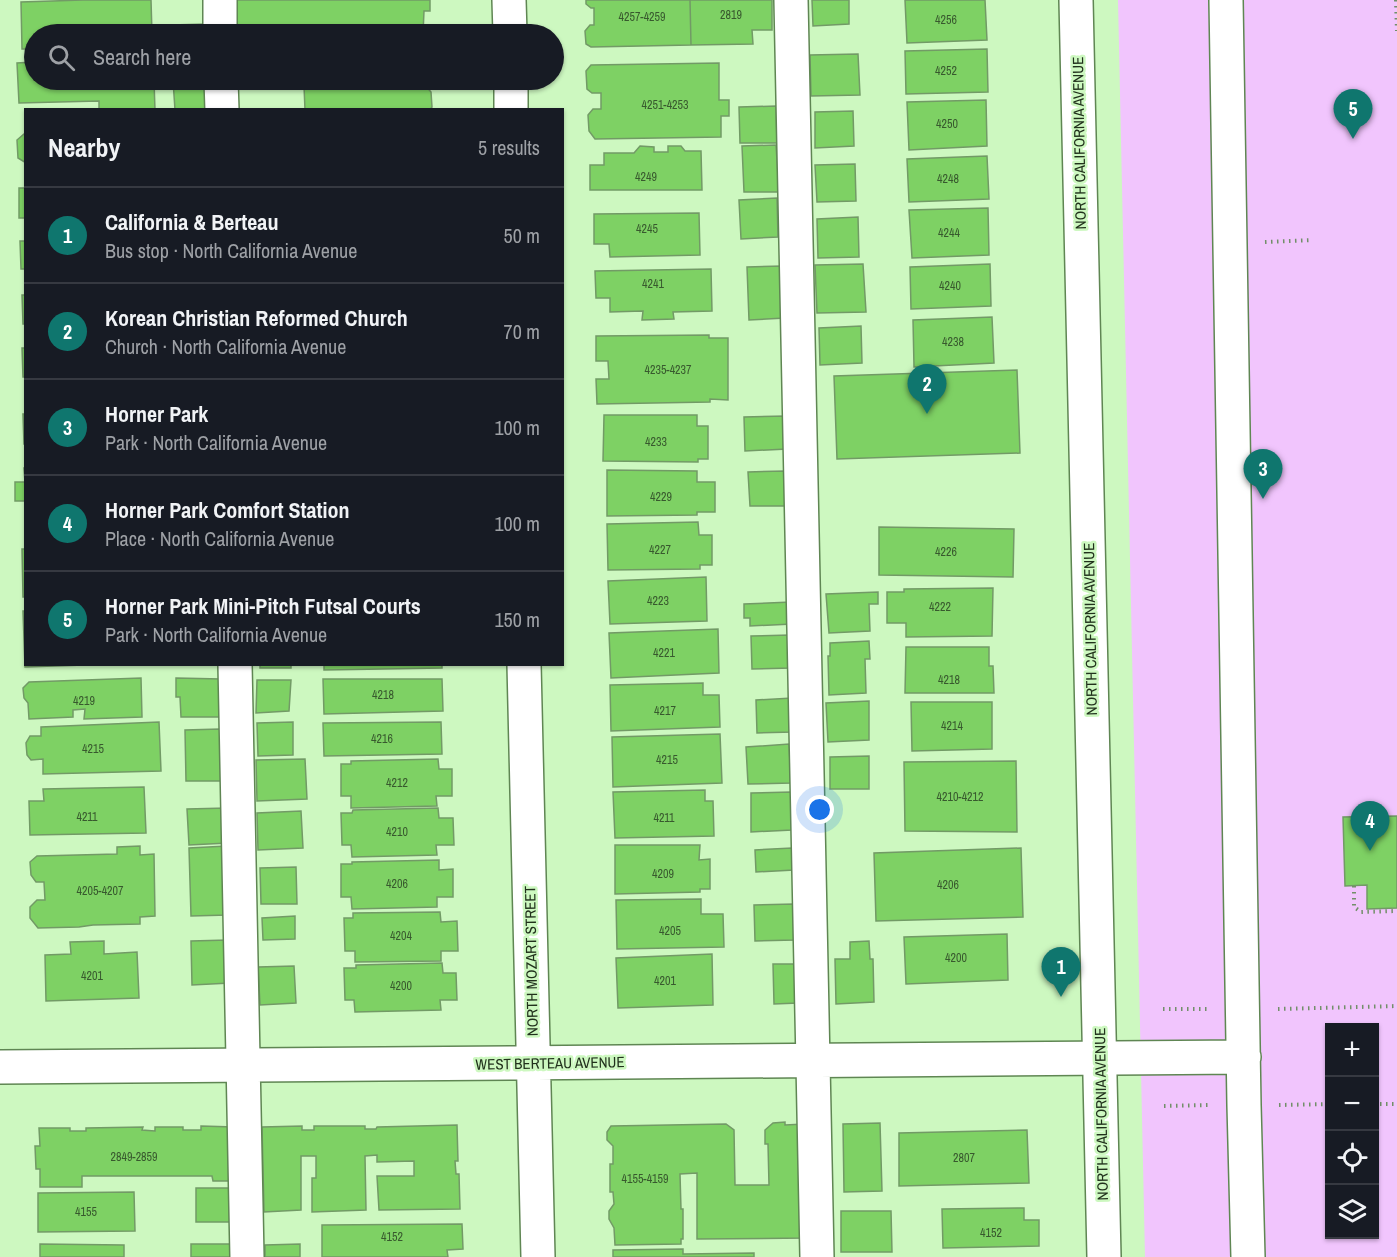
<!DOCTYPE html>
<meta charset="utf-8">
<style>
body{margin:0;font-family:"Archivo Narrow",sans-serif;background:#242831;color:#f1f3f6}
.controls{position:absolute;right:18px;bottom:18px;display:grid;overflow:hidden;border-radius:0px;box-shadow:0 2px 4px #0004}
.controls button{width:54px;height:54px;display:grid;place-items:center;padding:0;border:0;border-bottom:2px solid #363941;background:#171b24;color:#f1f3f6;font:30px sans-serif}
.you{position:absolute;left:820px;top:810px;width:21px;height:21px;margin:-15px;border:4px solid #fff;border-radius:50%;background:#1a73e8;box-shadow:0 0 0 9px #1a73e833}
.badge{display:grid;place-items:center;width:39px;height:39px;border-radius:50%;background:#0f766e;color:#fff;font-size:20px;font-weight:700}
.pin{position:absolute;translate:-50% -50px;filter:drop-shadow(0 2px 3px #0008)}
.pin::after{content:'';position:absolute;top:32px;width:21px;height:18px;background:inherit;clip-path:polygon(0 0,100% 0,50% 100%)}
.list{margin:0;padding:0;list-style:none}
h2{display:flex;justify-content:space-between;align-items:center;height:78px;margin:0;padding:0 24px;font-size:26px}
h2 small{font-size:20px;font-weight:400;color:#9ea1a6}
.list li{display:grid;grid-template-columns:39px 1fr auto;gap:18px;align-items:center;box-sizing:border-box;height:96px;padding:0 24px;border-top:2px solid #363941}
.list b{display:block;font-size:22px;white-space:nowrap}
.list p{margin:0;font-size:20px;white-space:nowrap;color:#9ea1a6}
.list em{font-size:20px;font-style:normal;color:#9ea1a6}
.icon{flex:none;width:33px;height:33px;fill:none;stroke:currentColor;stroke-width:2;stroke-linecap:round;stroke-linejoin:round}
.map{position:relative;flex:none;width:1397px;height:1257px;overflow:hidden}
.search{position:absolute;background:#171b24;box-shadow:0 2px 4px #0004;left:24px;top:24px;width:540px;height:66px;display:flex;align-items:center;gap:15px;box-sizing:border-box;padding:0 21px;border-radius:33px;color:#9ea1a6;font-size:22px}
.panel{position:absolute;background:#171b24;box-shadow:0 2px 4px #0004;left:24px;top:108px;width:540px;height:558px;border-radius:0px}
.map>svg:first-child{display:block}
</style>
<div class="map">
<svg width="1397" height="1257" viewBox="0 0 1397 1257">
<rect width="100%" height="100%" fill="#cdf8c0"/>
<!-- green -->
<path fill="#f1c5fd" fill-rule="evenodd" d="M1118 0H1397V1257H1145ZM1330 1028H1374V1234H1330Z"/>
<!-- building -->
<path fill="#7ed164" stroke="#729a66" stroke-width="1.5" d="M83 0H151L152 34H34V49H22L21 2Z
M236 0H430V11H424L423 34H236Z
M586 0H690L691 45 591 47 586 44 585 31 590 25H594V8H591L586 4Z
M690 0H772V30H752L753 44 691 45Z
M812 0H849V24L813 26Z
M905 0H985L987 40 907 43Z
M209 24 210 34H172L171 25Z
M987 49 988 92 906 94 905 51Z
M858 54 860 95 811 96 810 55Z
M34 62V80H126V82L154 81 155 110H99V101L19 103 17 63Z
M719 63V100H729V116H721V137L595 139 589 131 588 115 593 109H601V93H592L587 89 586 71 591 65Z
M173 80H211L212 110H175Z
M424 84 431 92 432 107 430 110H305L304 86Z
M986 100 987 146 909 150 907 102Z
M776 106 777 143H740L739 107Z
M853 111 854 146 815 148V112Z
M24 134H26V163L18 158 17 140Z
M776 145 779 192H744L742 146Z
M640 146 654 147V152H668V146H681L685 151H701L702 190H590V165H604V153H634Z
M987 156 989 199 909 202 907 159Z
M855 164 856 201 817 202 815 165Z
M19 188H26V218H19Z
M777 198 778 237 741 239 739 200Z
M988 208 989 255 912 258 909 210Z
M699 213 700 255 610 257 609 244H594V214Z
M858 217 859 257 818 258 817 219Z
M20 241H26V269H21Z
M863 264 866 312 817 313 815 265Z
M990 264 991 306 911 309 910 267Z
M782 266 785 318 749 320 747 267Z
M711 269 712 311 673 312 674 319 642 320 643 311 610 312V298H596L595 271Z
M22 295H26V324H23Z
M992 317 994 363 914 367 913 320Z
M861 326 862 363 820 365 819 328Z
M709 335V338H728V400L710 399V402L597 404 596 379H609L608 361H596V336Z
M22 348H26V377H23Z
M1017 370 1020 453 837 459 834 376Z
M23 414H26V444H24Z
M604 415H697V426H708V459H698V462L603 461Z
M786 416 787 449 745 451 744 417Z
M24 468H26V501H15V482H25Z
M607 470 697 471V482H715V512H697V515L607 516Z
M785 471 786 506H750L748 472Z
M698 522 699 535H712V565H700V569L608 570 607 524Z
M879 527 1014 529 1013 577 879 575Z
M22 549H26V597H23Z
M706 577 707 621 610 624 608 581Z
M993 588 992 636 906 637V623H887V592H904V589Z
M878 592V604H869L870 631 829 633 826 594Z
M791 602 792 624 750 626V618H744V604Z
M23 611H26V664H115L25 667Z
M718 629 719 673 611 678 609 633Z
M790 635 791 668 752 669 751 636Z
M869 641 870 659H865L866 693 829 695 828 656H830V643Z
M906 647H989V666H993L994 693H905Z
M260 664H291V668H260Z
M324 664H442V668L324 670Z
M141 678 142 717 84 719 85 709 73 710V717L29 719 28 703 24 698 23 688 29 682Z
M176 678 221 679V717H181L180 697H176Z
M323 679H442L443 711 324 714Z
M257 680H291L289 711 256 713Z
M703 683V695H719L720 727 611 731 610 685Z
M792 698 793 732 757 733 756 700Z
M869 701V740L828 742 826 703Z
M911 702H992V749L912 751Z
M159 722 161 771 43 774V759L31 760 27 755 26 743 30 736H41V727Z
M293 722V755L258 756 257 723Z
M441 722 442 754 324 756 323 723Z
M220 729 222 781H186L185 730Z
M720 734 722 783 613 787 612 737Z
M789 744 791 783 748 784 746 747Z
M869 756V789H830V757Z
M305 759 307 799 257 801 256 760Z
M438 759 439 769H452V796H436L437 806 351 808V796H341V764H351V761Z
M1016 761 1017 832 905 831 904 762Z
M144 787 146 833 30 835 29 801H44L43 789Z
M705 790V801H713L714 836 615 838 613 792Z
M791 792 792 830 751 832V793Z
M227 808 228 843 189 845 187 809Z
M438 808 439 818H453L454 845H436L437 855 352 857 351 845H342L341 813H352L353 810Z
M301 811 303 848 258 850 257 813Z
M1397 816V908L1367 909V885L1345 886 1343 817Z
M615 845H700L699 860 710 859V889H700V892L615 894Z
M140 846V855L154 854 155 916 140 917V924L93 925 79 927 38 928 30 918V907L37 900H45L44 882H36L31 875 30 862 37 856 117 854V847Z
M227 846 228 915 191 916 189 848Z
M792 848 794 870 756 872 755 850Z
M1021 848 1023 917 876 921 874 853Z
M439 860V870L453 869V897H437V907L352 909 351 897H341V864H352V862Z
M296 867 297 904H261L260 868Z
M701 899V914H723L724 947 617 949 616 900Z
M794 904 795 940 755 941 754 905Z
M440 912 441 922 457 921 458 951H441V961L355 962V951H345L344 918H353V913Z
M295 916V939L263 940 262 918Z
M1007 934 1008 980 906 984 904 937Z
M228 940 230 983 192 985 191 941Z
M104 941V954L137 952 139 998 46 1001 45 955 71 954 70 942Z
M869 941 870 959H873L874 1002 836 1004 835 959H850V942Z
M712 954 713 1005 618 1008 616 958Z
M442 963 443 973H456L457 1000H440L441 1010 355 1012 354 1000H345L344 968H356V965Z
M773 964H796L798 1003 774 1004Z
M294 966 296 1003 260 1005 258 967Z
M785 1122V1125L804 1124 806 1238 697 1239V1173L680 1174 681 1209H683V1239H681V1244L615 1245 614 1228 609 1219V1211L614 1204 613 1192H610V1164H613V1146L607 1140V1132L611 1126 726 1124 734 1130 735 1185H769L768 1144H765V1130L773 1123Z
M880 1123 882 1191 844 1192 843 1124Z
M457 1125 458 1161H455L456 1174H459L460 1209 379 1210 377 1176H414V1161L377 1162V1155L365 1156 366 1210 312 1212V1178H316V1156H301V1210L264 1212 262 1127 302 1126V1130H314V1126H365V1129H376L377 1127Z
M201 1126 234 1127V1181H213L212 1176H82V1187H40V1169H36L35 1146H40L39 1128H70V1131H86V1128L143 1127 142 1130 155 1131V1127H183V1130H201Z
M1027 1130 1029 1183 899 1186V1133Z
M196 1188H232V1222H196Z
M134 1192 135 1231 38 1232V1193Z
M1024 1208V1220H1039V1246L943 1248 942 1209Z
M841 1211H891L892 1252H841Z
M462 1224 463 1249 447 1250 448 1257H322V1225Z
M40 1244 124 1245V1257H40Z
M191 1244H231V1257H191Z
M300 1244V1257H265V1245Z
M683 1249V1254L754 1253V1257H613V1250Z"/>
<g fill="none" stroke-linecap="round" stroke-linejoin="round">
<!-- minor casing -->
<g stroke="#5f8653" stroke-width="36">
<path id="minor" d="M220 0V34
M509 0 510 34
M791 0 817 1257
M1076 0 1104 1257
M1226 0 1244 1105 1248 1257
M221 80 222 110
M511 80V110
M235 664 247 1257
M524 664 538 1257
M0 1067 1244 1057"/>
</g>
<!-- path -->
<path stroke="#728f69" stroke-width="4" stroke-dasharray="1.5 4.5" stroke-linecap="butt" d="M1396 0 1397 31
M1265 242 1312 240
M1354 886V907L1361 912 1397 911
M1163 1009H1207
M1278 1009 1397 1006
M1374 1104H1397
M1279 1105 1330 1104
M1164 1106 1209 1105"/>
<!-- minor -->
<use href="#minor" stroke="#fff" stroke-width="33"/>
</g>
<g text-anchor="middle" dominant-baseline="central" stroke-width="5" stroke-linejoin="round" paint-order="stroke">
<!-- number labels -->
<g font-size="12" fill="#38592e">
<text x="731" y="15">2819</text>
<text x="642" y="17">4257-4259</text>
<text x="946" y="20">4256</text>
<text x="946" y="71">4252</text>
<text x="665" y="105">4251-4253</text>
<text x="947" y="124">4250</text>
<text x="646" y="177">4249</text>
<text x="948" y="179">4248</text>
<text x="647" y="229">4245</text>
<text x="949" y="233">4244</text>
<text x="653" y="284">4241</text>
<text x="950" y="286">4240</text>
<text x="953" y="342">4238</text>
<text x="668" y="370">4235-4237</text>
<text x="656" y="442">4233</text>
<text x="661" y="497">4229</text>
<text x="660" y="550">4227</text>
<text x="946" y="552">4226</text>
<text x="658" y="601">4223</text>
<text x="940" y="607">4222</text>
<text x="664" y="653">4221</text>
<text x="949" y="680">4218</text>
<text x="383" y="695">4218</text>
<text x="84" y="701">4219</text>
<text x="665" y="711">4217</text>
<text x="952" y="726">4214</text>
<text x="382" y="739">4216</text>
<text x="93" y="749">4215</text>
<text x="667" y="760">4215</text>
<text x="397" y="783">4212</text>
<text x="960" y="797">4210-4212</text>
<text x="87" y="817">4211</text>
<text x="664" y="818">4211</text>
<text x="397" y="832">4210</text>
<text x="663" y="874">4209</text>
<text x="397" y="884">4206</text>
<text x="948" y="885">4206</text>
<text x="100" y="891">4205-4207</text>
<text x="670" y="931">4205</text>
<text x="401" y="936">4204</text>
<text x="956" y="958">4200</text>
<text x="92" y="976">4201</text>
<text x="665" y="981">4201</text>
<text x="401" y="986">4200</text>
<text x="134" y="1157">2849-2859</text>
<text x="964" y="1158">2807</text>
<text x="645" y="1179">4155-4159</text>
<text x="86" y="1212">4155</text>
<text x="991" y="1233">4152</text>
<text x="392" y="1237">4152</text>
</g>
<!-- street labels -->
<g font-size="15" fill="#21311c" stroke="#cdf8c0">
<text transform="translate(1079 143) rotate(-91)">NORTH CALIFORNIA AVENUE</text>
<text transform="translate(1090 629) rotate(-91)">NORTH CALIFORNIA AVENUE</text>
<text transform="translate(531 961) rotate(-91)">NORTH MOZART STREET</text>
<text transform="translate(550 1063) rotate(-1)">WEST BERTEAU AVENUE</text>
<text transform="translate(1101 1114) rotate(-91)">NORTH CALIFORNIA AVENUE</text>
</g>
</g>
</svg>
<div class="controls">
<button>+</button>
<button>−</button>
<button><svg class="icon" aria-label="locate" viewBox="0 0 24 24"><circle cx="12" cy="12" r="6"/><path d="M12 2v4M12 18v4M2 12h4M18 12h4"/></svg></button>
<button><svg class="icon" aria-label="layers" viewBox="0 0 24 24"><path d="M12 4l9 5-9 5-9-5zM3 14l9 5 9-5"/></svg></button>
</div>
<div class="you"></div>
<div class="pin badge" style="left:1061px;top:997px">1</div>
<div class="pin badge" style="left:927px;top:414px">2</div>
<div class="pin badge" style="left:1263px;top:499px">3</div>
<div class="pin badge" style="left:1370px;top:851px">4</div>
<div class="pin badge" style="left:1353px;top:139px">5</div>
<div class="search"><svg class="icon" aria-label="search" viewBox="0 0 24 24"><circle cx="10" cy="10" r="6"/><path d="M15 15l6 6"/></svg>Search here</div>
<section class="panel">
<h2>Nearby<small>5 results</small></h2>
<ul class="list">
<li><span class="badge">1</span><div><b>California &amp; Berteau</b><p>Bus stop · North California Avenue</p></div><em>50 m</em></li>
<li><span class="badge">2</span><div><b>Korean Christian Reformed Church</b><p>Church · North California Avenue</p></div><em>70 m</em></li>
<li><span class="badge">3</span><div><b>Horner Park</b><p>Park · North California Avenue</p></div><em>100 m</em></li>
<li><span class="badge">4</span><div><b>Horner Park Comfort Station</b><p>Place · North California Avenue</p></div><em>100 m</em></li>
<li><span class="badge">5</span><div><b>Horner Park Mini-Pitch Futsal Courts</b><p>Park · North California Avenue</p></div><em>150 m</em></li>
</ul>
</section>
</div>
